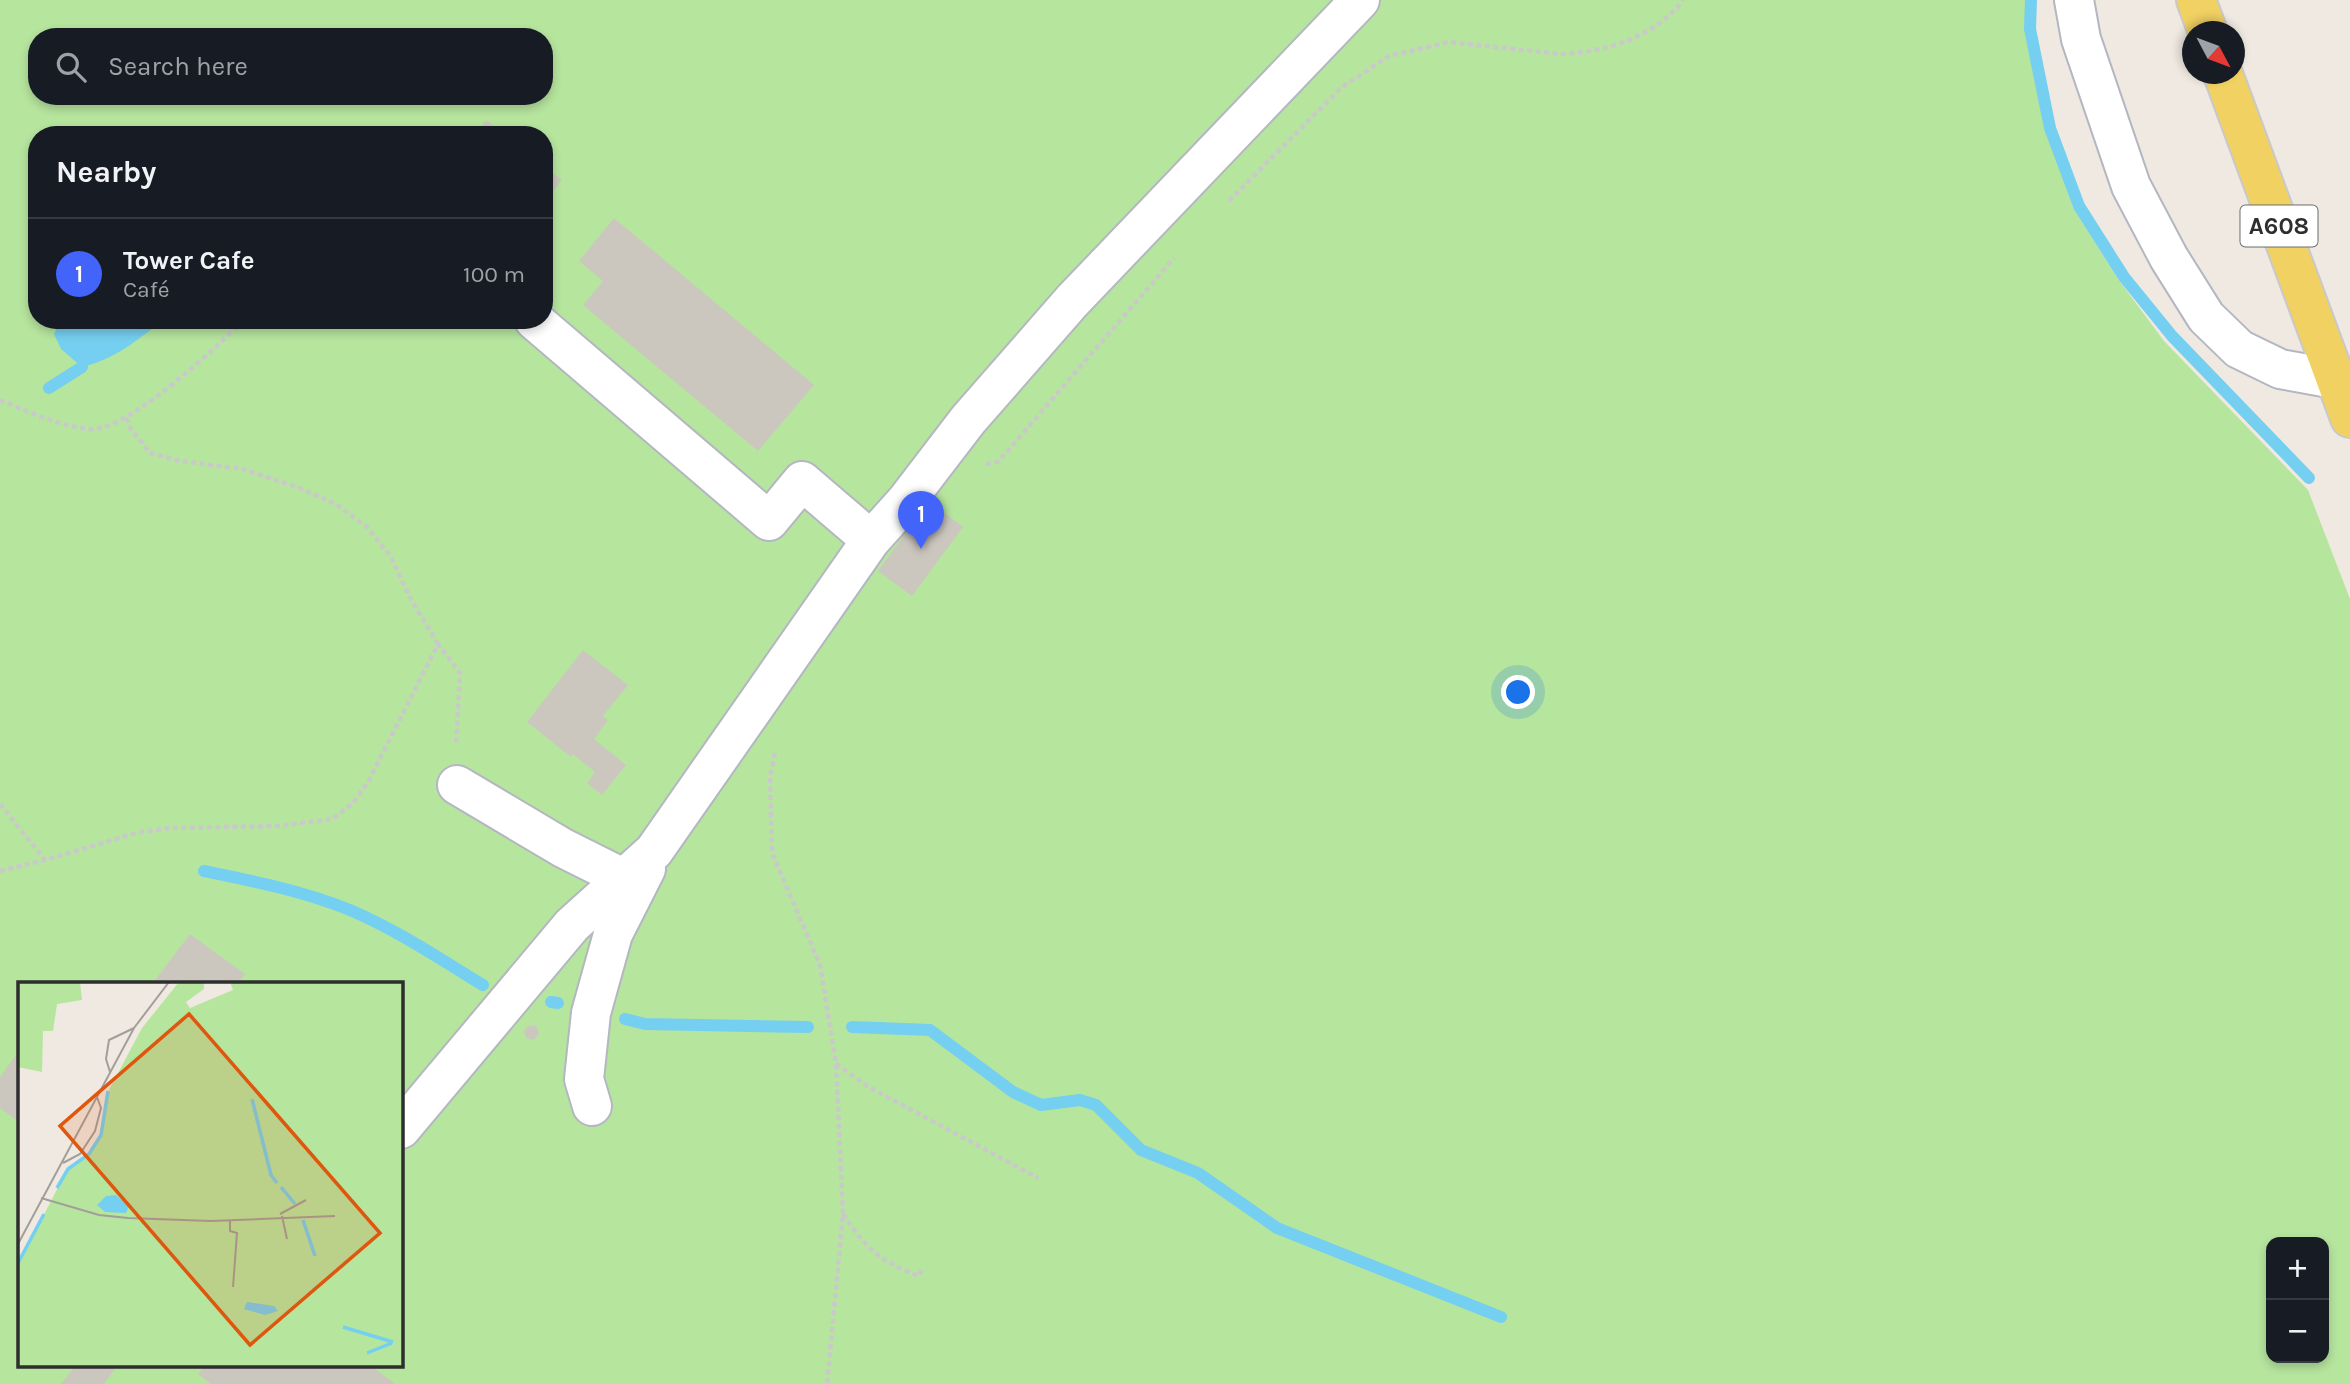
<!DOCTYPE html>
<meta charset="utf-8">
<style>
body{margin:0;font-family:Karla,sans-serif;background:#20242c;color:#f1f3f6}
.controls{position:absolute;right:21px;bottom:21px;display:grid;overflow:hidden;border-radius:14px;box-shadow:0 4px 10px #0003}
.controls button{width:63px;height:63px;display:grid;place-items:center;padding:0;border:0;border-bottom:2px solid #363941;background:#171b24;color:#f1f3f6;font:35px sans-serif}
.compass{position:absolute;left:2182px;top:21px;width:63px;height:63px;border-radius:50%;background:#171b24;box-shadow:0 4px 10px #0003;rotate:131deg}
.you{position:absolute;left:1519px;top:693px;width:24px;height:24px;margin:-18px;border:5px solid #fff;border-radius:50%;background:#1a73e8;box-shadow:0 0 0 10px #1a73e833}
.badge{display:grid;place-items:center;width:46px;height:46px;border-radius:50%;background:#4264fb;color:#fff;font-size:23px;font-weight:700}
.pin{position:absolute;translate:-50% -58px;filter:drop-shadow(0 2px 4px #0008)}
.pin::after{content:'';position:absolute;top:37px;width:24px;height:21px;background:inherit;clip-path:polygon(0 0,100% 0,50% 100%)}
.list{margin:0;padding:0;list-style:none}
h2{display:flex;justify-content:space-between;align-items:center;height:91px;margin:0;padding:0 28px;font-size:30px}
h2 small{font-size:23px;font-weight:400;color:#9ea1a6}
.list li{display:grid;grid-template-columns:46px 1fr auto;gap:21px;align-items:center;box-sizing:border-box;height:112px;padding:0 28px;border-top:2px solid #363941}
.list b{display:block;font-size:26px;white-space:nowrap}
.list p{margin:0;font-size:23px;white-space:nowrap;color:#9ea1a6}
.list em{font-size:23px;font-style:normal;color:#9ea1a6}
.icon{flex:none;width:38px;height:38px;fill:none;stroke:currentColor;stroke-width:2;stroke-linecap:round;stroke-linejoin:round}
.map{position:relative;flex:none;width:2350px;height:1384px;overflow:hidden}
.search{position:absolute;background:#171b24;box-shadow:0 4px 10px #0003;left:28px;top:28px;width:525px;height:77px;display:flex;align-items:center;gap:18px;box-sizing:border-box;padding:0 24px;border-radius:28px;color:#9ea1a6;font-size:26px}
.panel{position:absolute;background:#171b24;box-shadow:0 4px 10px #0003;left:28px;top:126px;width:525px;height:203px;border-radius:28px}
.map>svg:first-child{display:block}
</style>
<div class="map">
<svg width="2350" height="1384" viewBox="0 0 2350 1384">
<rect width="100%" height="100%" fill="#efe9e1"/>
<!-- green -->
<path fill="#b6e59e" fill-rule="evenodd" d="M0 0H2028L2027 29 2046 130 2073 207 2118 279 2164 341 2308 490 2350 599V1384H0ZM37 37H544V96H37ZM37 135H544V320H37ZM19 983H401V1365H19ZM2271 1242H2324V1358H2271Z"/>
<!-- water -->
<path fill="#75cff0" d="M61 320H163C138 340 113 360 82 367L61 349 54 334Z"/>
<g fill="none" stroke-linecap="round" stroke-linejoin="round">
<!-- stream -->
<path stroke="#75cff0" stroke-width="12" d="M2031 0 2030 29 2050 128 2079 206 2124 277 2172 336 2309 478
M49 388 82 367
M204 871C253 881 303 891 350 910 397 930 440 959 483 985
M551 1002 558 1003
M625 1019 645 1024 808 1027
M852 1027 930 1030 1013 1092 1041 1105 1080 1100 1096 1105 1141 1150 1198 1173 1277 1228 1501 1317"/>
</g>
<!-- building -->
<path fill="#cbc7bf" d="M486 120 505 135H475Z
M544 166 562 180 544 202Z
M614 218 814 385 758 451 583 305 603 281 579 261Z
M929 501 963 527 912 596 878 571Z
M583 650 628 685 603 716 608 720 594 739 626 765 602 795 587 783 595 772 573 754 571 757 527 722Z
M190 934 245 974 240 981 243 983H153Z
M528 1026H537L539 1034 534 1040 526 1038 524 1031Z
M19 1051V1122L0 1108V1077Z
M76 1365H118L104 1384H61Z
M205 1365H370L395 1384H211L198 1374Z"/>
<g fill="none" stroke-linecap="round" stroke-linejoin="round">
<!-- minor casing -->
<g stroke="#b4b7c1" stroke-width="42">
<path id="minor" d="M2074 0 2081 39 2131 186 2169 258 2206 317 2239 349 2280 369 2335 379
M534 320 769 521 802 481 871 540
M457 785 563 848 623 878
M592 1106 584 1079 591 1013 613 934 646 869
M401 1129 572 925 654 851 871 540 906 501 968 420 1072 301 1360 0"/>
</g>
<!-- major casing -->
<g stroke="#c9c9c9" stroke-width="42">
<path id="major" d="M2196 0 2208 32
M2223 74 2350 418"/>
</g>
<!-- path -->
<path stroke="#c9c9c9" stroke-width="4.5" stroke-dasharray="5 3.5" stroke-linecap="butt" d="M1229 201 1342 87 1389 56 1449 42 1561 54C1606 52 1655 37 1683 0
M0 400C30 412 60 427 92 429 127 431 218 346 244 320
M126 418 131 429 150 453 180 461 242 469 297 487 336 504 367 527 391 557 410 598 438 644
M986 464 998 462 1174 258
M775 753 770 777 772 853 820 965 836 1063 843 1214 827 1384
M0 804 45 860
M0 871 45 860 136 833 169 828 279 826 332 819 352 804 368 782 438 644 460 673 456 746
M836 1064 867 1086 1038 1178
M843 1214C866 1249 880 1261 919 1276L922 1269"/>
<!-- minor -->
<use href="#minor" stroke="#fff" stroke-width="38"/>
<!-- major -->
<use href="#major" stroke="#f2d163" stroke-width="38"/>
</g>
<g text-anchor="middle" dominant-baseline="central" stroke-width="7" stroke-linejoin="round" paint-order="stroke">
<!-- shield labels -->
<rect fill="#fff" stroke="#6d6d6d" stroke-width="2" x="2240.5" y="205.5" width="77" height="41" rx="5"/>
<g font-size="24" font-weight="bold" fill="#2e2e2e">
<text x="2279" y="226">A608</text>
</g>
</g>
<!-- overview -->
<g transform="translate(18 982)">
<rect width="385" height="385" fill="#efe9e1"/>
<path d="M0 0H62L64 18 39 22 35 49H25L24 90 0 85ZM161 0H186V7L168 20 172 26 215 8 212 0H385V385H0V283L49 188 71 172 84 153 91 108 124 46Z" fill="#b6e59e"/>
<path d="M98 213 111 224 108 231 87 230 79 223 88 214ZM229 320 256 324 260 329 247 333 226 327Z" fill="#75cff0"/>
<path fill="none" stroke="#75cff0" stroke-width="3.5" d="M234 117 253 193 259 201M263 205 277 222M39 206 50 187 71 172 83 153 90 109M285 238 297 274M0 281 26 232M325 345 375 360M349 371 374 361"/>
<path fill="none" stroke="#a29e99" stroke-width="2" d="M92 90 88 77 91 58 116 46M45 181 62 172 77 149 83 126 79 115M23 216 81 233 110 236 193 239 317 234M262 232 288 218M264 234 269 257M212 238V249L219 251 215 305M0 262 116 46 151 0"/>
<path fill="#df570e" fill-opacity="0.15" stroke="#df570e" stroke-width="3.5" d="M171 32 362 251 232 363 42 144Z"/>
<rect width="385" height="385" fill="none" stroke="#2e2e2e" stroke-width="3.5"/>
</g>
</svg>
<div class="controls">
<button>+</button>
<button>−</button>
</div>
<svg class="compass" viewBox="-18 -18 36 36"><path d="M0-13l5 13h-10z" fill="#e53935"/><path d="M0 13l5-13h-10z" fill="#9ea1a6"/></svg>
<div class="you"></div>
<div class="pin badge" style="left:921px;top:549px">1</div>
<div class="search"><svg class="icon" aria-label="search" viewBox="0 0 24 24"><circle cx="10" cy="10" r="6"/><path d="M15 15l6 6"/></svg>Search here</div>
<section class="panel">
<h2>Nearby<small></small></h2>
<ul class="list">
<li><span class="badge">1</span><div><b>Tower Cafe</b><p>Café</p></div><em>100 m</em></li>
</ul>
</section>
</div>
